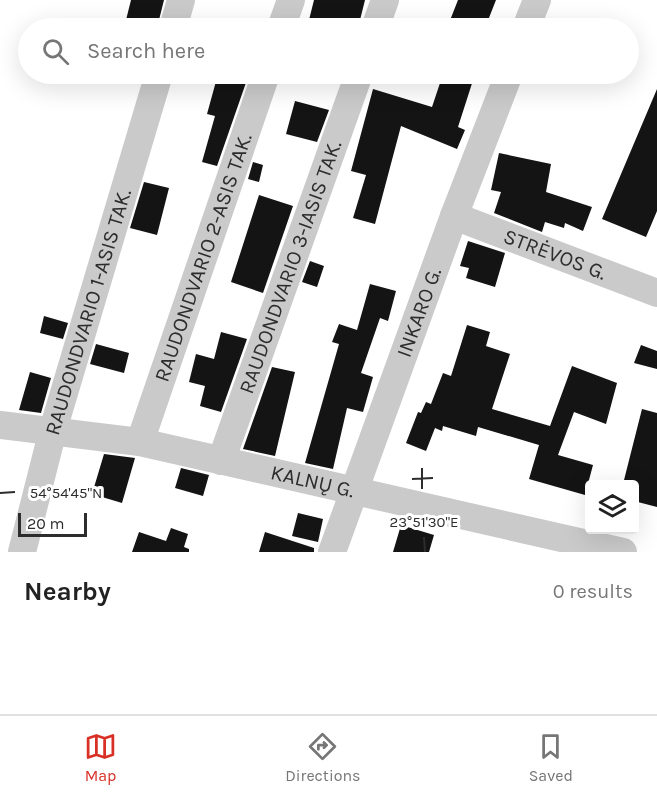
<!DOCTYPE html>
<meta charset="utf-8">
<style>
body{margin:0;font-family:Karla,sans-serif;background:#f2f2f2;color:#222}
.controls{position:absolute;right:18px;bottom:18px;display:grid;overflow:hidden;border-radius:6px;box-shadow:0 6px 24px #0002}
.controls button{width:54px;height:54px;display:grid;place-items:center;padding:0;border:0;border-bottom:2px solid #e0e0e0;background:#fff;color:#222;font:30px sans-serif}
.scale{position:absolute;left:18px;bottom:15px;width:69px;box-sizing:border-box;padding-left:6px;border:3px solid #2d2d2d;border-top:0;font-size:16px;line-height:21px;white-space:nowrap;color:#2d2d2d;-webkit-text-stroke:4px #fff;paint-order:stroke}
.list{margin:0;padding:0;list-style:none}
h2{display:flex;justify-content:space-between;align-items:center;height:78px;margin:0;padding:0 24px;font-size:26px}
h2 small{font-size:20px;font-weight:400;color:#767676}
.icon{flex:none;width:33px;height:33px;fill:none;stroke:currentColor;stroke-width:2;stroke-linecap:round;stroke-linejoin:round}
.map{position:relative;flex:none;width:657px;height:552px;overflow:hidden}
.search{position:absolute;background:#fff;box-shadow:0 6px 24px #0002;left:18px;right:18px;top:18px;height:66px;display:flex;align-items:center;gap:15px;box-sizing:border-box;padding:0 21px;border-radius:33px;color:#767676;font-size:22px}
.sheet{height:162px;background:#fff}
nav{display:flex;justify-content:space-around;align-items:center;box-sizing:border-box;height:84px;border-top:2px solid #e0e0e0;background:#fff;font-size:16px;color:#767676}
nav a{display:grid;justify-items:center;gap:3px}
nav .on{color:#d93025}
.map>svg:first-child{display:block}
</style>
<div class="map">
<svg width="657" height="552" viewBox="0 0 657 552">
<rect width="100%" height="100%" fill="#fff"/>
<!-- building -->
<path fill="#141414" d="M131 0H164L157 28H124Z
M314 0H365L359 24H355L354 28H307Z
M458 0H496L485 28H447Z
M218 74H249L217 166 202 162 215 116 207 114Z
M443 74H475L458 127 465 130 457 149 401 126 375 224 353 218 366 175 351 171 373 89 432 107Z
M657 89V211L646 237 602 219Z
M295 101 329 110 317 142 286 134Z
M499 153 551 164 546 192 592 207 583 231 565 223 564 228 545 222 542 232 494 213 501 192 491 190Z
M253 162 263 165 259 182 248 179Z
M144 182 169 188 157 235 130 228Z
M259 195 293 206 263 293 231 282Z
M468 241 505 253 495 287 466 278 469 268 460 266Z
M310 261 324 266 317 287 302 282Z
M370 284 396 291 388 321 380 318 361 373 373 377 363 412 347 408 333 469 305 463 339 344 332 342 339 324 357 330Z
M44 316 68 323 63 339 40 333Z
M467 325 490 332 486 346 510 354 492 409 550 426 572 366 617 383 606 424 574 412 558 455 593 465 585 495 529 479 539 445 478 427 476 436 443 426 442 431 435 428 426 451 406 443 418 412 421 413 426 402 431 404 443 373 451 376Z
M221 332 247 339 221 412 200 406 205 386 189 382 196 354 214 359Z
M96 344 129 353 124 373 90 364Z
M641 345 657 351V369L634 363Z
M272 367 295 372 275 456 243 449Z
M30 372 51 378 41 413 19 410Z
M642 409 657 413V507L634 501V484H623Z
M104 454 135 458 122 503 92 494Z
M181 468 209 475 203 496 175 488Z
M298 513 323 519 318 542 292 536Z
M401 525 434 535 429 552H393Z
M171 528 188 534 184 547 189 549V552H132L139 532 166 541Z
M265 532 314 548V552H259Z"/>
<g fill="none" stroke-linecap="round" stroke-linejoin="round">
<!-- minor -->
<g stroke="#cacaca" stroke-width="28">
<path d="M173 28 181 0"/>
<path d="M281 28 291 0"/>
<path d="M375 28 385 0"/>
<path d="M526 28 537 0"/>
<path id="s1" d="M454 216 657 293"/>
<path id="s2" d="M0 425 140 442 623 552"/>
<path id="s3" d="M140 442 266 74"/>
<path id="s4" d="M221 461 359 74"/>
<path id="s5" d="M22 552 53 430 159 74"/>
<path id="s6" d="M332 552 454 216 509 74"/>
</g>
</g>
<!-- ticks -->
<path fill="none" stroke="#2d2d2d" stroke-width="2" d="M422 468V489M412 479 433 478M0 493 15 492M424 537 425 552"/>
<g text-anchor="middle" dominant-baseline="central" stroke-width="6" stroke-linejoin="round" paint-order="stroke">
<!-- street labels -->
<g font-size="21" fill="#2d2d2d" stroke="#fff">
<text stroke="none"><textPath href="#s1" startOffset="108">STRĖVOS G.</textPath></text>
<text stroke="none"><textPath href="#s3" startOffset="195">RAUDONDVARIO 2-ASIS TAK.</textPath></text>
<text stroke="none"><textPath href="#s4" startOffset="206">RAUDONDVARIO 3-IASIS TAK.</textPath></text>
<text stroke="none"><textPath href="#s5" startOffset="249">RAUDONDVARIO 1-ASIS TAK.</textPath></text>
<text stroke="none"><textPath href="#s6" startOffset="255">INKARO G.</textPath></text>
<text stroke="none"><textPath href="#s2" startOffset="318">KALNŲ G.</textPath></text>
</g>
</g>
<g font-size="15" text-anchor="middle" fill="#2d2d2d" stroke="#fff" stroke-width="6" stroke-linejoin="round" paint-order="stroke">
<text x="66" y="498">54°54'45"N</text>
<text x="424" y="527">23°51'30"E</text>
</g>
</svg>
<div class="controls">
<button><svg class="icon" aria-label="layers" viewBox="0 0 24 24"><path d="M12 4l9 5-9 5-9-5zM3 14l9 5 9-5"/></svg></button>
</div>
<div class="scale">20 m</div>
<div class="search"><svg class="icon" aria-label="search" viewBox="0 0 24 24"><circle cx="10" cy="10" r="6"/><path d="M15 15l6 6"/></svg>Search here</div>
</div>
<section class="sheet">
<h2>Nearby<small>0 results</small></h2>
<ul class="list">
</ul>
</section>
<nav>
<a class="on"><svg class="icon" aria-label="map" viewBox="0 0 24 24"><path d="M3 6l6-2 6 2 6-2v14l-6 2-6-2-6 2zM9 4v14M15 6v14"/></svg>Map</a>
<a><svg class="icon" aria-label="directions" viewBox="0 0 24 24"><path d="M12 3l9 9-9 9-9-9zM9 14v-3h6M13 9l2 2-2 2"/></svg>Directions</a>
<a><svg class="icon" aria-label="saved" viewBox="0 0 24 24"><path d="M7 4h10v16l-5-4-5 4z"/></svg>Saved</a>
</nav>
